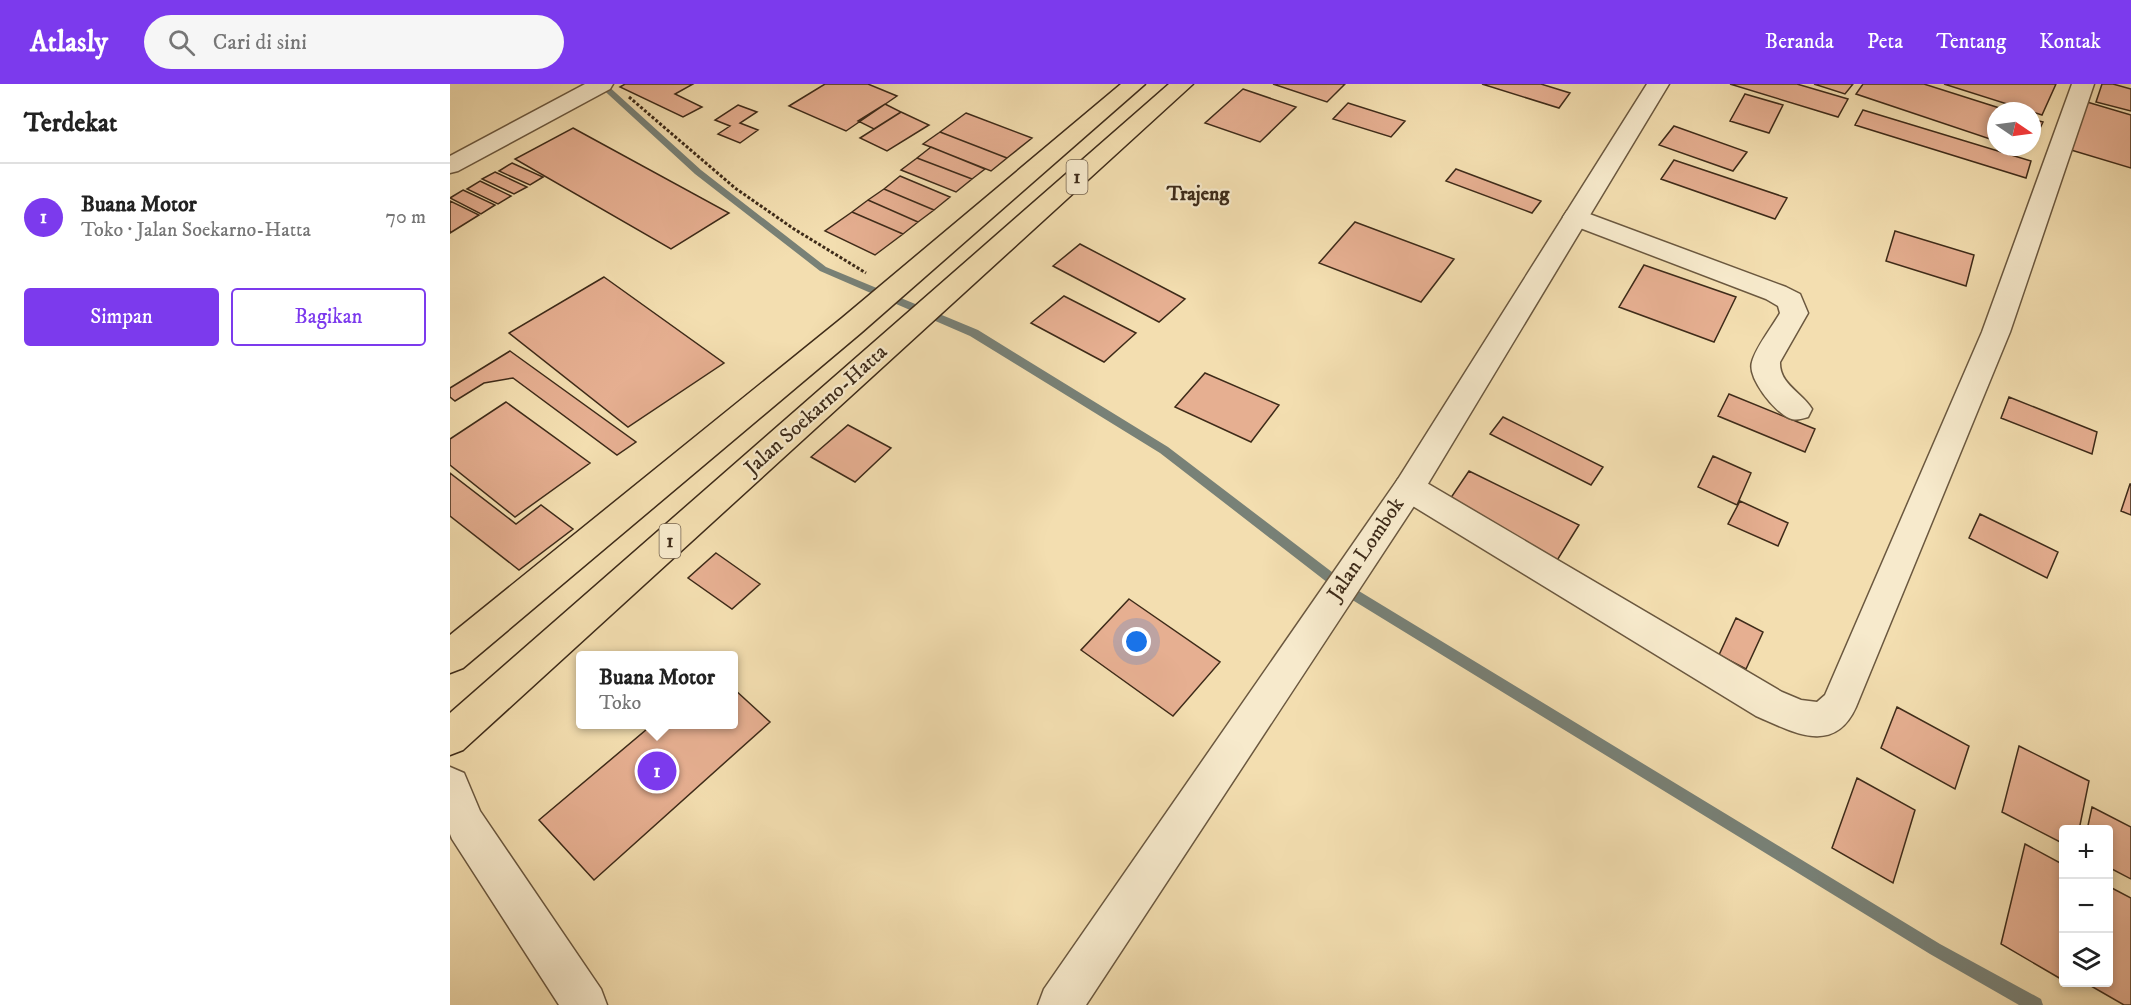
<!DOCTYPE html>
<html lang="id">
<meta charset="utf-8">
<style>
body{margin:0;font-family:"IM FELL DW Pica",serif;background:#f6f6f6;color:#222}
.controls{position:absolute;right:18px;bottom:18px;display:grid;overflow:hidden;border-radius:6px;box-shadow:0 3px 9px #0003}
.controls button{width:54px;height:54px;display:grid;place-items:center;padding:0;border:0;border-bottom:2px solid #e0e0e0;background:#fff;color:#222;font:30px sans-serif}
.compass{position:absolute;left:1537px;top:18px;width:54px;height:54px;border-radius:50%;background:#fff;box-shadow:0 3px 9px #0003;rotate:103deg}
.you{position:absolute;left:687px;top:558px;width:21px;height:21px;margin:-15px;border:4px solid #fff;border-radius:50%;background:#1a73e8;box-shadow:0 0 0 9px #1a73e833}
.badge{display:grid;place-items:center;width:39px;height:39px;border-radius:50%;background:#7c3aed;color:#fff;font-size:20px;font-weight:700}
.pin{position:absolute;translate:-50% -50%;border:3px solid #fff;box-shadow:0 2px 6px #0006}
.popup{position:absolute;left:126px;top:567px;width:162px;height:78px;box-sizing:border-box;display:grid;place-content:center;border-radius:6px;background:#fff;filter:drop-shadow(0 2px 4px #0005);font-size:20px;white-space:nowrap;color:#767676}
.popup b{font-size:22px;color:#222}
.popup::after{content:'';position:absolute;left:50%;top:100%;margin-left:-12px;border:12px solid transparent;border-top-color:#fff}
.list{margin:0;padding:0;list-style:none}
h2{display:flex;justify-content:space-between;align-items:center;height:78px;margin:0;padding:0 24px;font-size:26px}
h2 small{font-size:20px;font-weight:400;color:#767676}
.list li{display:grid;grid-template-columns:39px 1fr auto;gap:18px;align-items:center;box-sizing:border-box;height:108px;padding:0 24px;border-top:2px solid #e0e0e0}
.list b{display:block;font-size:22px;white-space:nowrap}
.list p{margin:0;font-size:20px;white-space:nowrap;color:#767676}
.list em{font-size:20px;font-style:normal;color:#767676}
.actions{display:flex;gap:12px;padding:18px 24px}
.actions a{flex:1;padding:14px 0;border:2px solid #7c3aed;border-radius:6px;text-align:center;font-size:21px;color:#7c3aed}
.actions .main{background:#7c3aed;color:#fff}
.icon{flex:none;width:33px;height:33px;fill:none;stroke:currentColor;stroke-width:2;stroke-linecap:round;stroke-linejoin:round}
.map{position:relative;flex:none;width:1681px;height:921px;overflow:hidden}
header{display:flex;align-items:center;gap:36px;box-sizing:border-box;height:84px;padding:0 30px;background:#7c3aed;color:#fff}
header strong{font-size:28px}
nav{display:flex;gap:33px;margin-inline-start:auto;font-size:21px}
.search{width:420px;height:54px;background:#f6f6f6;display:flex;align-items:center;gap:15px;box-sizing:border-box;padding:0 21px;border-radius:33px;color:#767676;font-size:22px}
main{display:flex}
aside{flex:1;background:#fff}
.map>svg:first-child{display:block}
</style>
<header>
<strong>Atlasly</strong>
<div class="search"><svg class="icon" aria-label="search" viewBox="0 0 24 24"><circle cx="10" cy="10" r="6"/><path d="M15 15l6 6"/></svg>Cari di sini</div>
<nav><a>Beranda</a><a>Peta</a><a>Tentang</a><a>Kontak</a></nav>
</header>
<main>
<aside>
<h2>Terdekat<small></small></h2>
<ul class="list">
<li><span class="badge">1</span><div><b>Buana Motor</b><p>Toko · Jalan Soekarno-Hatta</p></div><em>70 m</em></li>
</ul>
<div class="actions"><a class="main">Simpan</a><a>Bagikan</a></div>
</aside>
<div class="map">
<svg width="1681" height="921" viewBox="0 0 1681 921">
<rect width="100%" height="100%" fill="#f3deb0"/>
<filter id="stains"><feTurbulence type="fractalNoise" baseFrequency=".00333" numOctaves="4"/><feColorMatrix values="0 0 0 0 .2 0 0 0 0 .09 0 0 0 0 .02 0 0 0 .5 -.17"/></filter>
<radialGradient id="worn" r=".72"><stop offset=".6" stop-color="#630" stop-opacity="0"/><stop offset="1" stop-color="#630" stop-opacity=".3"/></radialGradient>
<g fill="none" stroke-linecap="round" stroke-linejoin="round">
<!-- stream -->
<path fill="#788177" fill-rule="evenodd" d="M147 0H156L251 86 376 183 528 246 718 363 899 501 1490 860 1591 915 1593 921H1569L1480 870 891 509 710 369 520 252 370 187 245 90Z"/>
</g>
<!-- building -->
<path fill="#e6af91" stroke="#3e2b19" stroke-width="1.5" d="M175 0H243L225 10 252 23 233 33 170 3Z
M375 0H418L447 12 396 47 339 22Z
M823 0H895L877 18Z
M1032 0H1091L1120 9 1109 24Z
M1280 0H1347L1398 15 1388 33Z
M1364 0H1403L1395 10Z
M1413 0H1474L1559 27H1546V57L1406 10Z
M1494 0H1606L1592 31Z
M1652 0H1663L1681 5V27L1646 18Z
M793 5 846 23 810 58 755 39Z
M1295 10 1333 21 1319 49 1280 37Z
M1637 18 1681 31V84L1621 66Z
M898 19 955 37 941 53 883 35Z
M435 20 451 28 424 45 408 37Z
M288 21 307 28 290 39 308 46 290 59 268 50 280 42 265 36Z
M1413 26 1581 77 1576 94 1405 41Z
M451 28 479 41 437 67 410 54Z
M516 29 582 54 557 74 490 48Z
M1582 35 1593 38 1582 61Z
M1224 42 1297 68 1283 87 1209 61Z
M123 44 279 129 221 165 65 75Z
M490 48 557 74 541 87 473 60Z
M481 63 535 85 522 95 467 74Z
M467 74 522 95 506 108 451 86Z
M1224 76 1337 114 1325 135 1211 95Z
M62 79 93 93 80 101 49 87Z
M1006 85 1091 117 1082 129 996 97Z
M45 88 77 103 64 110 32 95Z
M450 92 500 113 484 126 434 105Z
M30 97 61 112 48 120 17 105Z
M434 105 484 126 468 138 418 116Z
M13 106 45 121 31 130 0 114Z
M418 116 468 138 453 150 402 128Z
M0 117 29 131 0 149Z
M402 128 453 150 425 171 375 147Z
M905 138 1004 175 971 218 869 179Z
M1445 147 1524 171 1516 202 1436 177Z
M630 160 735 215 709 238 603 182Z
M1194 181 1286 213 1264 258 1169 223Z
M154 193 274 279 178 343 59 249Z
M614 212 686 249 654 278 581 239Z
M60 267 186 358 167 371 63 294 34 299 5 317 0 313V304Z
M755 289 829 321 801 358 725 323Z
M1279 310 1365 345 1355 368 1268 332Z
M1559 313 1647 348 1642 370 1551 334Z
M56 318 140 379 65 433 0 381V355Z
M1053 333 1153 383 1141 401 1040 350Z
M398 341 441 364 405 398 361 373Z
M1263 372 1301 389 1287 421 1248 403Z
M1019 387 1129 441 1106 478 996 421Z
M0 389 66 440 91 421 123 445 69 486 0 432Z
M1680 400H1681V431L1671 427Z
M1290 417 1338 439 1328 462 1278 440Z
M1530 430 1608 468 1597 494 1519 454Z
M266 469 310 500 282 525 238 494Z
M679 515 770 578 723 632 631 566Z
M1286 534 1313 548 1296 585 1269 571Z
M284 605 320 638 144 796 89 736 203 640H284Z
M1447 623 1519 662 1505 705 1431 664Z
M1569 662 1639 697 1629 746H1614V760L1552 728Z
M1407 694 1465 726 1443 799 1382 764Z
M1642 723 1681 743V795L1658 783V746H1637Z
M1575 760 1614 781V884L1611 895 1551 860Z
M1658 802 1681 814V921H1674L1634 898H1658Z"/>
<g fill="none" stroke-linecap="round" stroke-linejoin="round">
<!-- minor casing -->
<g stroke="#6b583f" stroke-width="3">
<path id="minor" d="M1622 0H1644L1560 248 1406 623C1384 672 1343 648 1306 632L948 413 943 404 948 395 959 391 970 395 1332 608 1351 616 1367 618 1375 611 1532 248Z
M1126 125 1336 203 1350 210 1358 229 1330 278C1329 300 1352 308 1362 325L1358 333C1351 335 1346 337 1339 334 1325 328 1297 294 1302 278 1306 263 1322 243 1330 229L1328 222 1316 215 1117 139 1113 133 1117 127Z"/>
</g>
<!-- tertiary casing -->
<g stroke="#6b583f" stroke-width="3">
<path id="tertiary" d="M135 0H163L160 5 8 87 0 89V72Z
M1197 0H1219L970 413 636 921H588L594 905 948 395Z
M0 683 14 689 30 727 151 905 157 921H109L2 755 0 750Z"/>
</g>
<!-- trunk casing -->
<g stroke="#3e2b19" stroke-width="3">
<path id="trunk" d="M671 0H695L412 248 13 584 0 589V551L392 234Z
M719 0H743L13 666 0 671V629Z"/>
</g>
<!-- path -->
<path stroke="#3e2b19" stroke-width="3" stroke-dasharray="3 2" stroke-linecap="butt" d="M179 13 285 104 344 145 416 189"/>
<!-- minor -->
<use href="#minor" fill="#f7eacc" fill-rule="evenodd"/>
<!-- tertiary -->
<use href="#tertiary" fill="#f7eacc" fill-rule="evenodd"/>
<!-- trunk -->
<use href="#trunk" fill="#f3deb0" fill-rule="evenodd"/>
</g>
<g text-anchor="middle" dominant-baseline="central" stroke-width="4.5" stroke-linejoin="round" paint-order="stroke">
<!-- shield labels -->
<g fill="#f7eacc" stroke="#76644f" stroke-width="1.5">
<rect x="616.5" y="76" width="21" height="34" rx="4.5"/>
<rect x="209.5" y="440" width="21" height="34" rx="4.5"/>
</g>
<g font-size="20" font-weight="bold" fill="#3e2b19">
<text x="627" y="93">1</text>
<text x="220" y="457">1</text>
</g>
<!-- far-quarter labels -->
<g font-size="20" font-weight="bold" fill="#3e2b19" stroke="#f7eacc">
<text x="748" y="110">Trajeng</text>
</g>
<!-- street labels -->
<g font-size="21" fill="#3e2b19" stroke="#f7eacc">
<text transform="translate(366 326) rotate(-42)">Jalan Soekarno-Hatta</text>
<text transform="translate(916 465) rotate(-56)">Jalan Lombok</text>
</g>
</g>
<rect width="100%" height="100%" filter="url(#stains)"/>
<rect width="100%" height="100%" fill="url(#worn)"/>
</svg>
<div class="controls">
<button>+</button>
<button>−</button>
<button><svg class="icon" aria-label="layers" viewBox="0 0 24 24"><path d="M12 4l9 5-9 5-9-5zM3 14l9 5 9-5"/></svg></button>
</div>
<svg class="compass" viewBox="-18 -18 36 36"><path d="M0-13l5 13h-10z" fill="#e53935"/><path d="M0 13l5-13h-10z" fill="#767676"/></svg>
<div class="you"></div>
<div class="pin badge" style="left:207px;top:687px">1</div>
<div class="popup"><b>Buana Motor</b>Toko</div>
</div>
</main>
